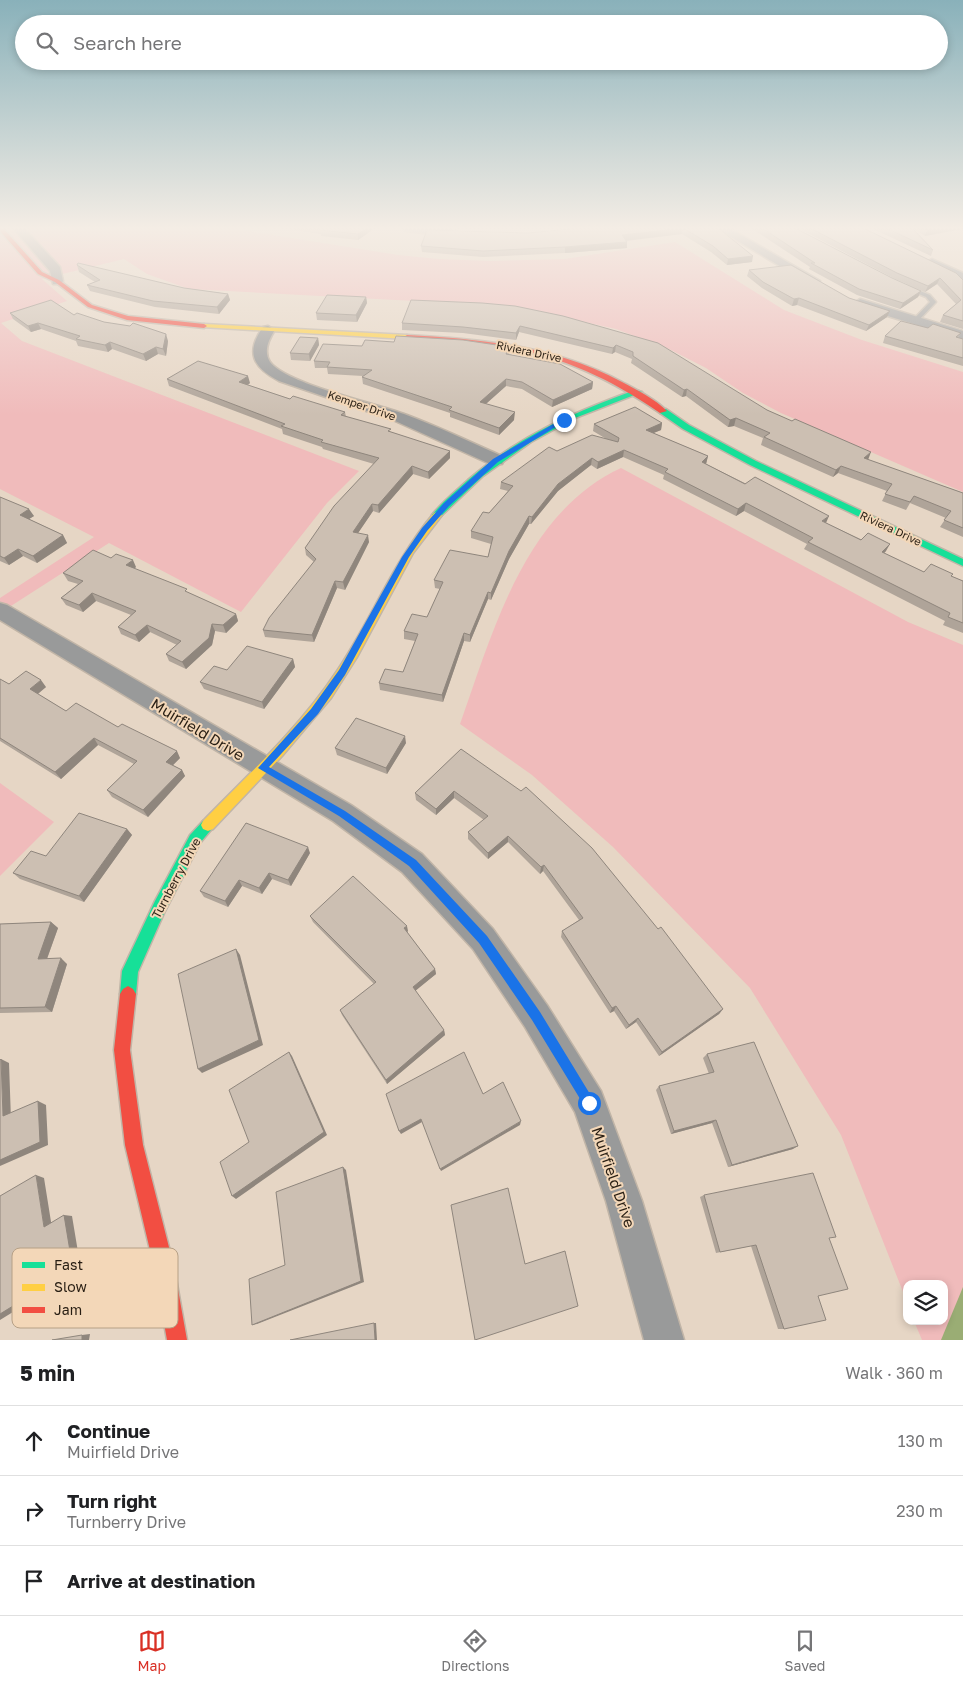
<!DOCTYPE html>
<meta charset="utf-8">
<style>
body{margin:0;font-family:"Golos Text",sans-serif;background:#f6f6f6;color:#202124}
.controls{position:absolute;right:15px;bottom:15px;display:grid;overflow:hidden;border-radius:10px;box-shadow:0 2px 8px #0003}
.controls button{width:45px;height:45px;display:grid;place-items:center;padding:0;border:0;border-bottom:1px solid #e0e0e0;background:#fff;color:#202124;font:25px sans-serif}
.stop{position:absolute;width:15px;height:15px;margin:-11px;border:4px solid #1a73e8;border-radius:50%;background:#fff}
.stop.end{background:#1a73e8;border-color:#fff;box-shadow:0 1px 5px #0008}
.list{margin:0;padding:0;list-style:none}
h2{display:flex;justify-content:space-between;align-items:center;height:65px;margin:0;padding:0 20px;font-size:21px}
h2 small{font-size:16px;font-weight:400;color:#757577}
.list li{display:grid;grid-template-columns:32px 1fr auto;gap:15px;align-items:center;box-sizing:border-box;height:70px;padding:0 20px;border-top:1px solid #e0e0e0}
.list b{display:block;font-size:19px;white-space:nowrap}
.list p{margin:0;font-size:16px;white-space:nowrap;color:#757577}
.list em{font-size:16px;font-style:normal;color:#757577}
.icon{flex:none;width:28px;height:28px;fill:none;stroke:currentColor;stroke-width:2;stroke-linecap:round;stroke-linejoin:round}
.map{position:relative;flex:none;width:963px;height:1340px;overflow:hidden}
.search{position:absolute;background:#fff;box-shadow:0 2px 8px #0003;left:15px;right:15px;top:15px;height:55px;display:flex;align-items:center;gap:12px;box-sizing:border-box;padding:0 18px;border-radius:28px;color:#757577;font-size:19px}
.sheet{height:275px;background:#fff}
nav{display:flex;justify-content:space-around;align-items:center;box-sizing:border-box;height:70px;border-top:1px solid #e0e0e0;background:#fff;font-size:14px;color:#757577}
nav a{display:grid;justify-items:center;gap:2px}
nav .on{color:#d93025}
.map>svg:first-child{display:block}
</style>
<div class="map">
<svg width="963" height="1340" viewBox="0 0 963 1340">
<rect width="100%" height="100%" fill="#e6d6c5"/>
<!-- green -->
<path fill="#f0bbbb" d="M0 228H229L398 255 438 259 490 261 565 259 675 242 784 310 862 340 963 372V492L781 413 743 393 706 368 669 349 616 329 526 309 434 302 189 289 147 274 124 259 42 279 67 301 1 323 22 341 359 471 327 503 241 612 109 543 0 613V598L94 537 0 489Z
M621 468 908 622 963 645V1340H922L914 1321H944V1284H907V1302L841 1135 750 988 613 847 532 775 460 724C493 632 524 513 621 468Z
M0 783 54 822 0 876Z"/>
<!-- water -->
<path fill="#9aad74" d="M963 1287V1340H941Z"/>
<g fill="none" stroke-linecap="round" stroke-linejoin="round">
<!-- lane casing -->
<g stroke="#c1b5a7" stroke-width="3">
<path id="lane" d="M906 285 930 295 936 302 917 322 912 321 930 302 926 297 904 288 903 287Z"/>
</g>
<!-- street casing -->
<g stroke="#c1b5a7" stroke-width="3">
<path id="street" d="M13 228H24L60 267 63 281 61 284H53L50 271Z
M401 228C415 228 452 225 462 234L457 237 406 231Z
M716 228H729L820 281 814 285 810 284Z
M932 259 963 273V282L928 265V261Z
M860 299 963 331V339L855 306 854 303Z
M268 326 275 330C269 339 263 351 270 362 286 384 375 403 404 414 437 426 470 442 502 456L504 460 502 464H490L393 420 279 381C253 367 245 353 263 327Z
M0 603 7 605 351 805 422 854 493 929 547 1005 601 1091 642 1201 684 1340H644L606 1201 575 1112 525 1027 473 949 402 872 333 821 0 620Z"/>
</g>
<!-- fast casing -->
<g stroke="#c1b5a7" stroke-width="3">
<path id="fast" d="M635 390 642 392 575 418 531 442 483 476 440 517H434L432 515C442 502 456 491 468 480 519 436 572 413 635 390Z
M660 409H666L689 425 756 461 963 559V566L750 465 683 429 660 413Z
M208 819 213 821 215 825 200 843 165 911 138 972 136 994 133 999 128 1002 123 999 120 994 122 971 155 901 190 835 203 821Z"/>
</g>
<!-- slow casing -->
<g stroke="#c1b5a7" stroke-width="3">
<path id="slow" d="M204 324 407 335 410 337 407 339 202 327 201 326Z
M437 512 442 515 413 553 357 657 331 698 282 756 213 829 208 831 203 829 201 825 203 821C250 773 300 727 337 671 372 619 393 562 434 513Z"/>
</g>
<!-- jam casing -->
<g stroke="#c1b5a7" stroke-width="3">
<path id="jam" d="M0 228H3L42 272 59 280 92 305 128 316 204 324 207 326 204 328 127 320 88 307 55 282 38 274 0 231Z
M407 335C482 339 555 346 622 382 637 390 655 399 667 411L660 413C600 372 549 351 477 344 453 342 428 343 405 338L404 337Z
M128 986 133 989 136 994 130 1050 143 1145 174 1267 187 1340H167L154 1267 125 1145 114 1050 120 994 123 989Z"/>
</g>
<!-- lane -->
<use href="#lane" fill="#999a9a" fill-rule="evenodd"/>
<!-- street -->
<use href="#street" fill="#999a9a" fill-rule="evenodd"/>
<!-- fast -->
<use href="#fast" fill="#16e098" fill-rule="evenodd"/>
<!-- slow -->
<use href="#slow" fill="#ffcf43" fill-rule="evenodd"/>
<!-- jam -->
<use href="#jam" fill="#f24e42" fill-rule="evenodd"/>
</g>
<!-- wall -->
<path fill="#afa499" d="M282 228H375L358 240 321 236V234Z
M454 228H718L752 262 727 265 711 252 682 234 627 241V248L565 253 483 257 422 252 421 246 528 233 581 228 496 229Z
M751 228H795L892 278 921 291 918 297 900 309 857 295 809 269 810 267Z
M798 228H863L963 280V329L940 322 943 315 956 304 937 284 925 292 895 279Z
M871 228H963L925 236 913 228 933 250 931 256Z
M77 265 184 288 228 294 230 300 219 314 155 307 90 291 87 285 95 282 79 272Z
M749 270 849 298 887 317 866 331 797 305 792 306 762 288 747 276Z
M366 297 367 303 357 322 317 320 316 313Z
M10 313 74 315 104 322 168 341 166 356 158 354 146 361 112 349 108 352 78 346 76 341 41 329 31 332 13 319Z
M563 316 767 410 868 460 963 493V537L940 527 946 518 910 503 906 510 882 501 887 491 838 473 833 477 761 445 763 438 734 426 728 427 686 396 682 397 631 363 632 359 615 352 612 354 519 332 516 340 463 333 402 330V323Z
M928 328 961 333 958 338 963 339V366L883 343 885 336Z
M318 338 319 345 310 361 291 360 290 353Z
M394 342 510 347 509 354 593 382 592 389 552 407 522 389 506 386 486 404 514 420 499 435 450 417V413L363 384 362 377 363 376 328 374 327 368H315L314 361 362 346Z
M167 379 250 383 248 385 290 399 345 412 346 417 391 432 450 458 429 479 413 474 379 513 373 511 358 533 369 542 345 590 337 588 314 642 265 637 263 630 314 562 306 555 305 548 374 464 323 449 322 447 283 434 282 429 169 386Z
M662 423 661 430 653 433 708 456 706 464 826 523 886 551 884 553 924 572 951 576 963 581V633L943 625 945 621 804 549 807 544 744 511 736 516 663 479 664 475 623 457 597 469 591 465 558 491 531 524H529L509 559 491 600 488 599 470 642 464 641 443 702 380 690 379 683 403 672 415 641 404 639V631L427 617 440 589 435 588 434 580 488 557 491 544 471 538V531L489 513 508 491 500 489 501 482 557 451 608 440 593 431 594 424Z
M0 497 34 516 29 519 63 535 67 543 37 563 23 556 9 565 0 561Z
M136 567 134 569 236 614 238 621 226 633 215 631 212 645 186 669 169 661 166 654 177 645 150 632 139 642 121 634 118 627 131 615 96 601 83 612 66 605 61 598 78 584 68 581 63 573Z
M293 659 295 667 264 709 204 689 200 682 227 670Z
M0 679 9 684 46 687 38 694 66 711 118 727 180 758 173 765 182 770 185 776 148 817 112 797 107 790 134 764 98 745 61 779 0 741Z
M406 743 387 774 337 755 335 748Z
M461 749 723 1009 719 1014 659 1056 636 1022 626 1029 614 1011 610 1013 561 937 562 931 579 920 543 871 540 874 508 842 488 859 468 839V832L484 820 454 798 436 815 416 800 415 793Z
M127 829 132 835 84 902 20 879 13 873 46 856Z
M310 853 291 886 272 879 262 894 242 886 228 907 204 897 200 891Z
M310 916 408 931 407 932 435 969 436 974 415 990 444 1030 445 1035 387 1084 342 1015 340 1010 374 984 313 922Z
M51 922 58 928 47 959 67 964 52 1012 0 1013V924Z
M707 1054 793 1149 728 1167 712 1123 671 1134 656 1090 659 1086 709 1074 703 1058Z
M704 1195 829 1238 818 1296 784 1329H778L751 1246 716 1253 700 1197Z"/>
<!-- shaded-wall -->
<path fill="#8f867d" d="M367 228H375L358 240V234Z
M683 228 682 234 621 241 622 235Z
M942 228H963V229L925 236 927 230Z
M627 242V248L565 253V247Z
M753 256 752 262 727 265 728 259Z
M940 278 937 284 925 292 928 286Z
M921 291 918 297 900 309 903 303Z
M228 294 230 300 219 314 217 307Z
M366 297 367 303 357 322 356 315Z
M799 298 797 305 792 306 794 299Z
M890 311 887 317 866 331 869 325Z
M38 323 41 329 31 332 28 326Z
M520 326 519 332 516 340V333Z
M166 334 168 341 166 356 163 349Z
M318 338 319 345 310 361 309 354Z
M110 342 112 349 108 352 105 345Z
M616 345 615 352 612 354 613 348Z
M156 347 158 354 146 361 143 354Z
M248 376 250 383 241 389 239 382Z
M506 379V386L480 409V402Z
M593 382 592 389 552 407 553 400Z
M687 389 686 396 682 397 684 390Z
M515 412 514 420 499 435V428Z
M736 418 734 426 728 427 730 420Z
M662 423 661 430 644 437 646 430Z
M624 450 623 457 597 469 598 462Z
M450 451V458L429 479 428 472Z
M871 452 868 460 864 458Z
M708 456 706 464 700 469 702 462Z
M592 458 591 465 558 491 531 524 532 517 558 484Z
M412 466 413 474 379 513 378 505Z
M841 466 838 473 833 477 836 470Z
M746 503 744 511 736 516 738 509Z
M372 504 373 511 354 539 353 532Z
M29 509 34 516 24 522 20 515Z
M529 516V524L509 559 491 600V593L509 551Z
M829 516 826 523 822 521Z
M63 535 67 543 37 563 33 556Z
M368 535 369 542 345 590 343 582Z
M890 544 886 551 878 559 882 552Z
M18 549 23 556 9 565 4 558Z
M133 560 136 567 129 573 126 565Z
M335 581 337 588 314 642 312 635Z
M488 592V599L470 642V635Z
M92 593 96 601 83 612 79 605Z
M236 614 238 621 226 633 223 625Z
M212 624 215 631 212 645 186 669 182 662Z
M147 625 150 632 139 642 135 635Z
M464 633V641L443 702 442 695Z
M293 659 295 667 264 709 262 702Z
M41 680 46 687 35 696 30 689Z
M405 736 406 743 387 774 386 768Z
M94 738 98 745 61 779 55 772Z
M177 751 180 758 170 768 166 762Z
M182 770 185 776 148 817 143 810Z
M454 791V798L436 815V809Z
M127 829 132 835 84 902 79 896Z
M508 836V842L488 859V853Z
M308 847 310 853 291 886 288 880Z
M544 865 543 871 540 874 541 867Z
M269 873 272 879 262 894 259 888Z
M239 880 242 886 228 907 225 901Z
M51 922 58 928 45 964 38 959Z
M407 926 408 931 405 934 404 928Z
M236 949 240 955 263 1045 202 1073 198 1069Z
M61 958 67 964 52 1012 45 1007Z
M435 969 436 974 414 992 413 987Z
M616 1006 614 1011 610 1013 612 1008Z
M723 1009 719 1014 659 1056 662 1052Z
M638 1018 636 1022 626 1029 629 1025Z
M444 1030 445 1035 387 1084 386 1080Z
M289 1052 292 1056 327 1135 236 1199 232 1196Z
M1 1059 9 1063 11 1120 3 1116Z
M38 1101 46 1105 48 1145 0 1166V1160Z
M421 1119 422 1122 401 1134 399 1131Z
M716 1120 712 1123 671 1134 674 1131Z
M521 1121 520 1125 441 1171 440 1169Z
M798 1146 793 1149 728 1167 732 1165Z
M343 1167 346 1170 364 1282 257 1324 252 1325Z
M36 1175 44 1178 52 1228 44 1227Z
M64 1215 72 1216 81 1270 0 1320V1314Z
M374 1323H376L377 1340H375Z
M90 1334 89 1340H82V1335Z"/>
<!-- building -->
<path fill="#ccbfb2" stroke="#8f867d" d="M321 228H367L358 234 320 230 322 228Z
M580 228H718L753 256 728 259 713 246 683 228 622 235 627 242 565 247 483 251 421 246 427 230 528 233Z
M762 228H795L892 278 921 291 903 303 859 289 811 263H815Z
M810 228H863L956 273 963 280V321L943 315 961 300 940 278 928 286 897 273Z
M886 228H912L933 250Z
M923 228H942L927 230Z
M78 263 184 288 228 294 217 307 153 301 87 285 100 280 77 265Z
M791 265 849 298 890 311 869 325 799 298 794 299 763 282 749 270Z
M327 295 366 297 356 315 316 313Z
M51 300 74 315 77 313 104 322 130 326 133 323 166 334 163 349 156 347 143 354 110 342 105 345 76 339 80 336 38 323 28 326 10 313Z
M411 300 482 303 515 306 563 316 658 343 767 410 792 421 795 419 871 452 864 458 963 493V528L944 520 951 511 914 496 910 502 885 494 892 484 841 466 836 470 764 437 770 433 736 418 730 420 687 389 684 390 633 356V352L616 345 613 348 520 326 516 333 463 327 402 323Z
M901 321 928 328 933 324 961 333 956 337 963 339V358L885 336Z
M396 336 463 340 510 347 506 354 560 364 593 382 553 400 522 382 506 379 480 402 515 412 499 428 449 410 452 407 362 377 372 370 327 367 330 362 314 361 323 344 362 346 365 340 394 342Z
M300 337 318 338 309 354 290 353Z
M198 361 248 376 239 382 290 399 293 396 345 412 341 415 391 429 388 431 450 451 428 472 412 466 378 505 372 504 353 532 368 535 343 582 335 581 312 635 263 630 269 618 316 559 305 548 334 506 379 458 321 442 323 440 281 426 285 424 167 379Z
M635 407 662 423 646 430 708 456 702 462 745 484 755 477 829 516 822 521 861 540 868 533 890 544 882 552 924 572 931 564 953 574 951 576 963 581V623L948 617 950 613 808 542 813 538 746 503 738 509 665 472 668 469 624 450 598 462 592 458 558 484 532 517 529 516 509 551 491 593 488 592 470 635 464 633 442 695 379 683 385 669 403 672 418 634 404 631 412 614 427 617 443 582 434 580 450 550 488 557 493 537 471 531 483 512 489 513 513 486 501 482 549 447 557 451 592 435 618 442 619 438 594 424Z
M0 497 29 509 20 515 63 535 33 556 18 549 4 558 0 556Z
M93 550 111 558 116 554 133 560 126 565 187 589 185 591 236 614 223 625 212 624 209 638 182 662 166 654 181 641 147 625 135 635 118 627 136 611 92 593 79 605 61 598 83 581 63 573Z
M247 646 293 659 262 702 200 682 214 666 227 670Z
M26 671 41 680 30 689 66 711 76 703 118 727 122 724 177 751 166 762 182 770 143 810 107 790 137 761 94 738 55 772 0 738V679L9 684Z
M356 718 405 736 386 768 335 748Z
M461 749 521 791 526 787 592 848 658 929 661 927 723 1009 662 1052 638 1018 629 1025 616 1006 612 1008 562 931 583 918 544 865 541 867 508 836 488 853 468 832 488 816 454 791 436 809 415 793Z
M79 813 127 829 79 896 13 873 31 851 46 856Z
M246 823 308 847 288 880 269 873 259 888 239 880 225 901 200 891Z
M353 876 407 926 404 928 435 969 413 987 444 1030 386 1080 340 1010 376 982 310 916Z
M51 922 38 959 61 958 45 1007 0 1008V924Z
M236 949 259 1040 198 1069 178 974Z
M754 1042 798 1146 732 1165 716 1120 674 1131 659 1086 714 1072 707 1054Z
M289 1052 324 1132 232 1196 220 1162 249 1142 229 1090Z
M464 1052 483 1094 503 1082 521 1121 440 1169 421 1119 399 1131 386 1094Z
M1 1059 3 1116 38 1101 40 1142 0 1160V1060Z
M343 1167 361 1281 252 1325 249 1279 285 1265 276 1192Z
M813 1173 836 1237 829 1238 848 1289 818 1296 826 1320 784 1329 756 1245 720 1252 704 1195Z
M36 1175 44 1227 64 1215 73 1269 0 1314V1196Z
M508 1188 525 1264 565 1251 578 1306 475 1340 451 1205Z
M374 1323 375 1340H290Z
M82 1335V1340H52Z"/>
<!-- sky -->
<linearGradient id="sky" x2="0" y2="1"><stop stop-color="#89b1ba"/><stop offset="0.55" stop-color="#f4ede5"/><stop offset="1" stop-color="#f4ede5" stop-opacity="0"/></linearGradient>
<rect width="963" height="415" fill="url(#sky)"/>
<!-- route -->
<path fill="#1a73e8" d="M562 419 567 420 498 462 449 506 427 531 409 557 345 675 318 714 269 767 345 811 416 860 487 936 540 1012 593 1099 595 1103 593 1107 589 1109 585 1107 532 1020 479 943 409 866 339 816 258 768 311 709 339 670 402 557 422 528 444 503 493 459Z"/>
<g text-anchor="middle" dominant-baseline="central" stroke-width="4" stroke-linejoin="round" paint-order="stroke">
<!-- far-street labels -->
<g font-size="11" fill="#281e13" stroke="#f3d7b8">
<text transform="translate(529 351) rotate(12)">Riviera Drive</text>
<text transform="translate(362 405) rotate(19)">Kemper Drive</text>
<text transform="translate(891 528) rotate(25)">Riviera Drive</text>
</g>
<!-- street labels -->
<g font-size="12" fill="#281e13" stroke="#f3d7b8">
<text transform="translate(176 878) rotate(-62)">Turnberry Drive</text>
</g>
<!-- near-street labels -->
<g font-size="15" fill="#281e13" stroke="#f3d7b8">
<text transform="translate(198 729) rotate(31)">Muirfield Drive</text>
<text transform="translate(614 1177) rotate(71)">Muirfield Drive</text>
</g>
</g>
<!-- legend -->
<rect x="12" y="1248" width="166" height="80" rx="8" fill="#f3d7b8" stroke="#b6a086" stroke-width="1"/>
<rect x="22" y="1262" width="23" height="6" fill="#16e098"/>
<rect x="22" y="1284" width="23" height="7" fill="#ffcf43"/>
<rect x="22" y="1307" width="23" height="6" fill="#f24e42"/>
<g font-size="14" fill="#281e13">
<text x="54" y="1270">Fast</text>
<text x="54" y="1292">Slow</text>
<text x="54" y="1315">Jam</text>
</g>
</svg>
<div class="controls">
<button><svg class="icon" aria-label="layers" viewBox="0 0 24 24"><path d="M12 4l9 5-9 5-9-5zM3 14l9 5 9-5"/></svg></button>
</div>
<div class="stop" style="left:589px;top:1103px"></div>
<div class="stop end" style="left:564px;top:420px"></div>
<div class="search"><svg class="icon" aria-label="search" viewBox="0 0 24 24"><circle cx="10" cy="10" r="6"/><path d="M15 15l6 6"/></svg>Search here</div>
</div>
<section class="sheet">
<h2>5 min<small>Walk · 360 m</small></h2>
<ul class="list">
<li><svg class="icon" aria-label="ahead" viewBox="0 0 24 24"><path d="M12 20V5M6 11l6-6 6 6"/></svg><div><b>Continue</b><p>Muirfield Drive</p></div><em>130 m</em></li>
<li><svg class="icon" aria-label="right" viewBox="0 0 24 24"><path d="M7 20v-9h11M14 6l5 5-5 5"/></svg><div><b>Turn right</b><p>Turnberry Drive</p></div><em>230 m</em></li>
<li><svg class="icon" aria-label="arrive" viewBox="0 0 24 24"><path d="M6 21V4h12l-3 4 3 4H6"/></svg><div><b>Arrive at destination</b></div></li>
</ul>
</section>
<nav>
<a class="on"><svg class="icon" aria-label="map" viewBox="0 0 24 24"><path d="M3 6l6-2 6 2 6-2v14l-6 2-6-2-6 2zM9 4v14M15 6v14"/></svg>Map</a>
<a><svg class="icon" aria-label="directions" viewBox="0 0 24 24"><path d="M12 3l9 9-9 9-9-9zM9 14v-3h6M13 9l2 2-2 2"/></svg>Directions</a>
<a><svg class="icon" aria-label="saved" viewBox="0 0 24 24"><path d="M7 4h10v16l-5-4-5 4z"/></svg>Saved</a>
</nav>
